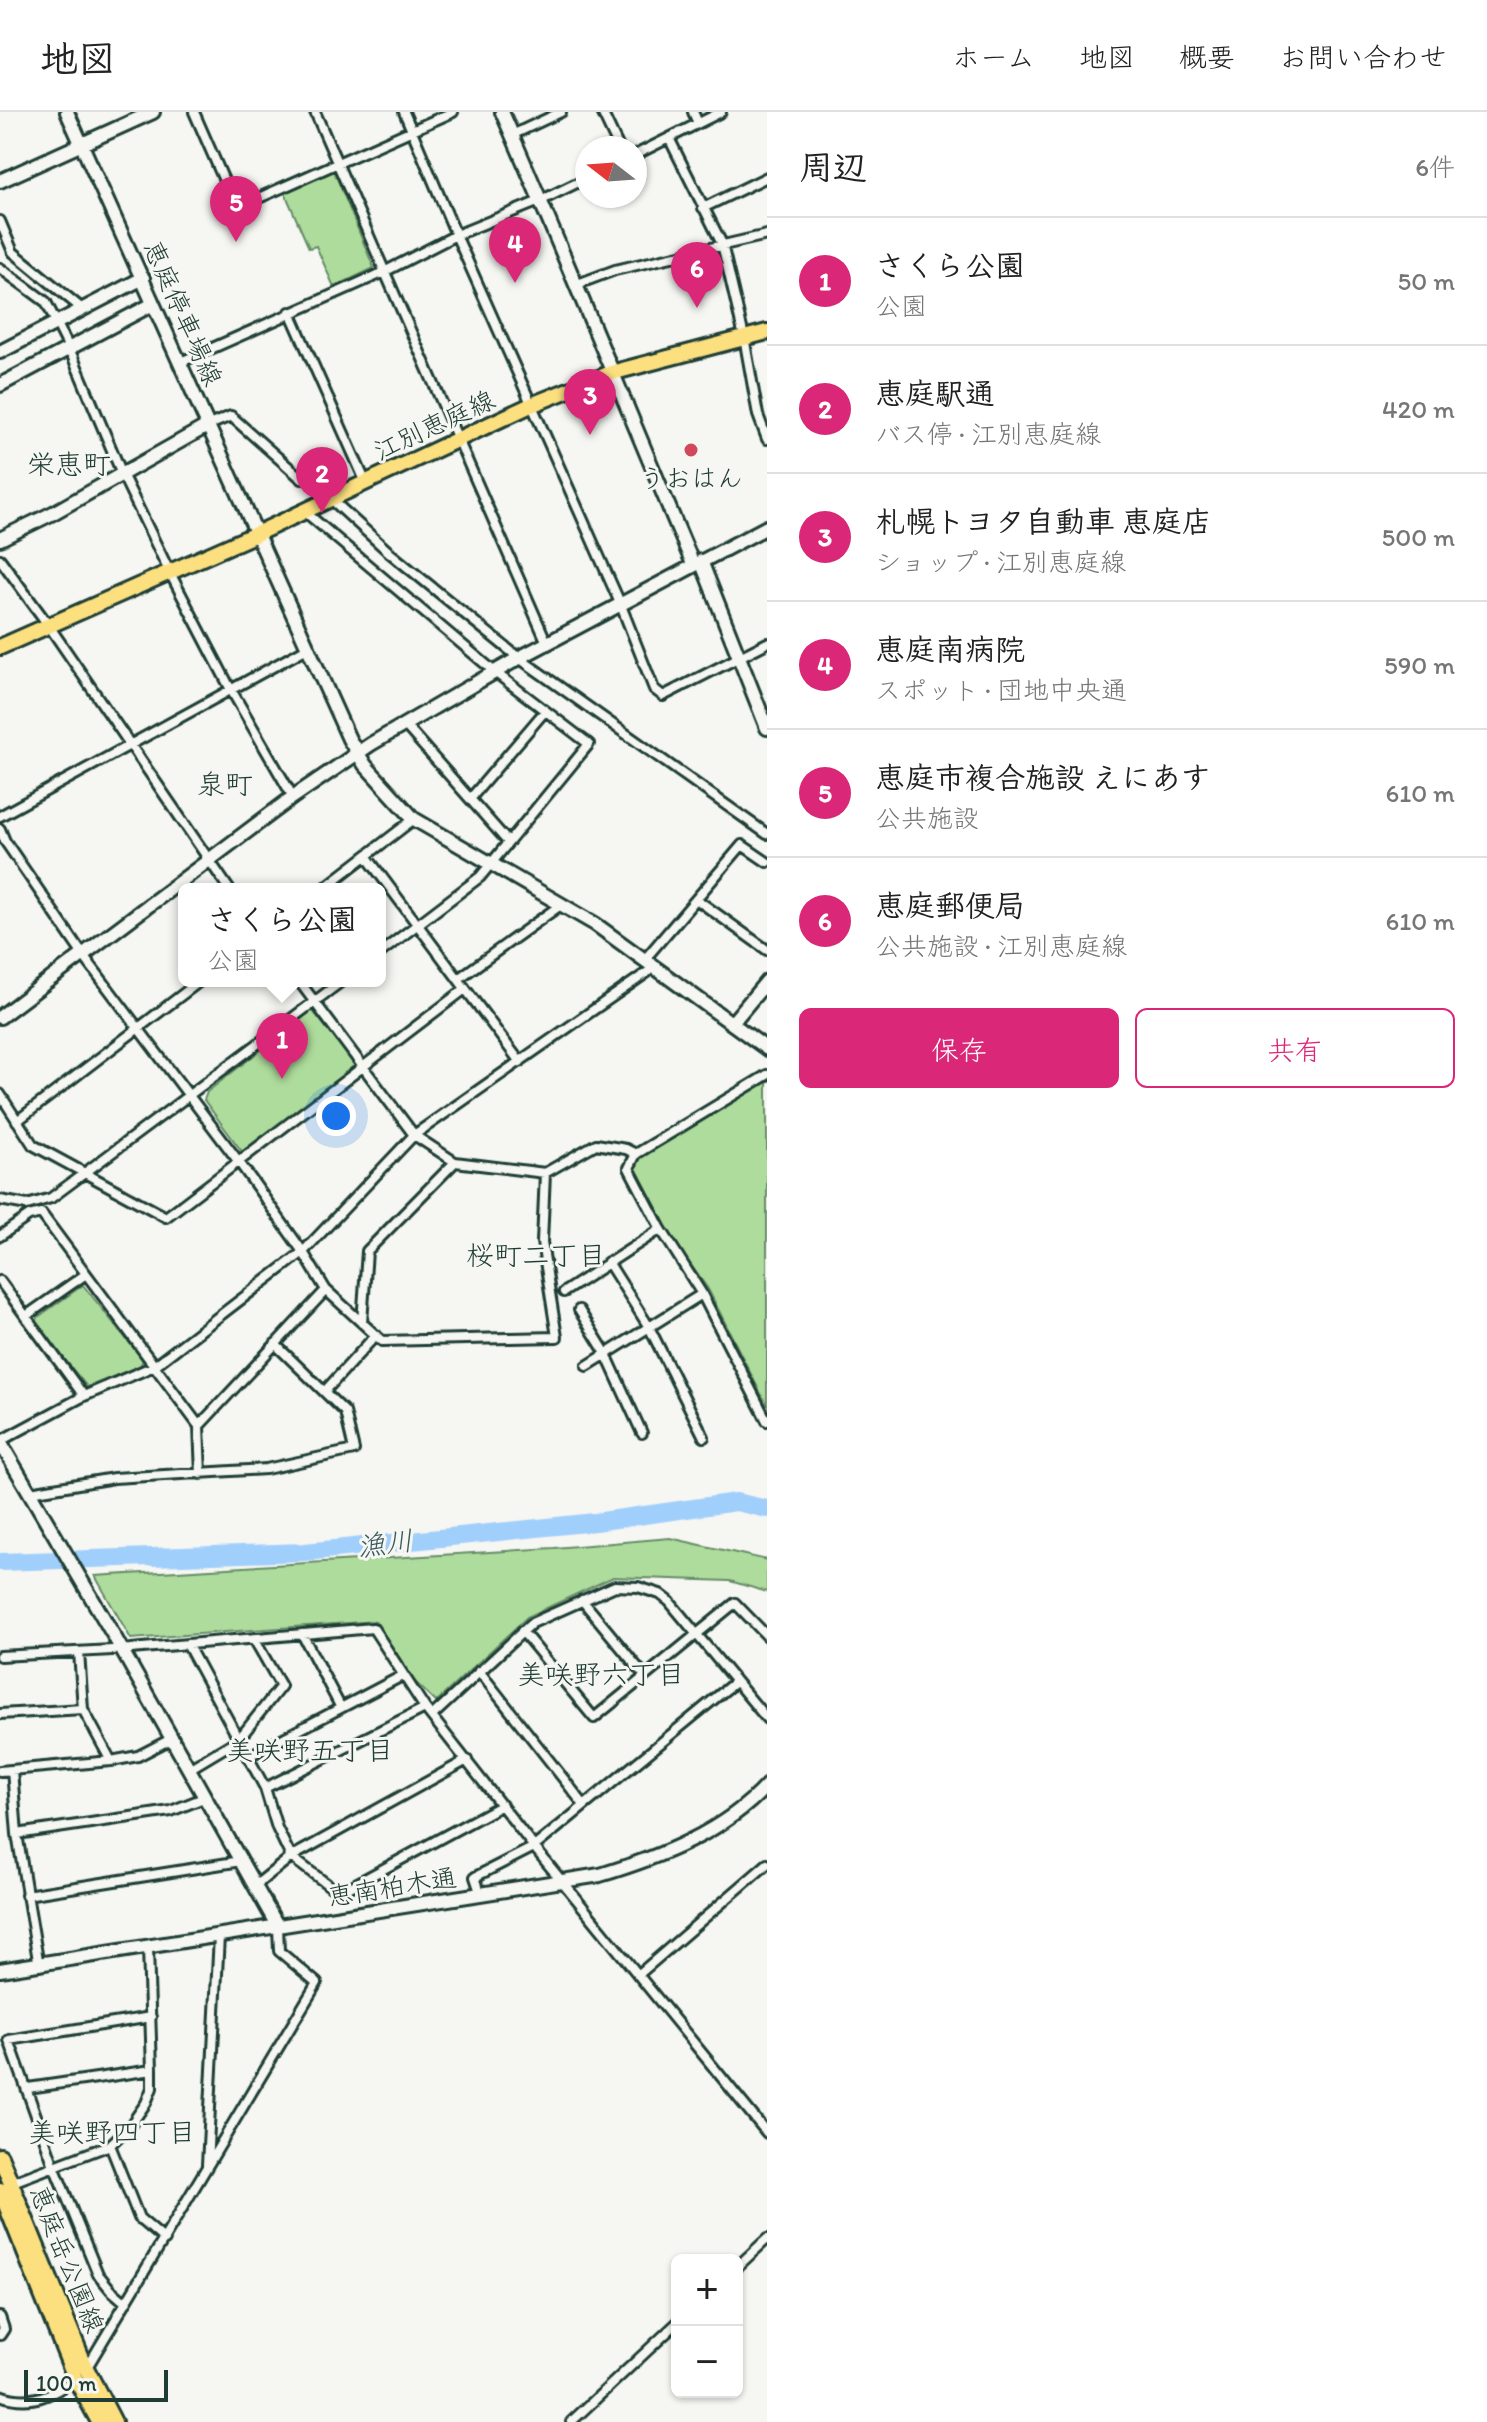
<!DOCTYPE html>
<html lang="ja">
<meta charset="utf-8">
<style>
body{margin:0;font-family:Itim,"Klee One",sans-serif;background:#f2f2f2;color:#222}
.controls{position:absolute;right:24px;bottom:24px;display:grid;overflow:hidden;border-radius:12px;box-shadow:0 2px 6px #0004}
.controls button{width:72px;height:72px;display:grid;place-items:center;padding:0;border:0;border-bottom:2px solid #e0e0e0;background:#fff;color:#222;font:40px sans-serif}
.compass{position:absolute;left:575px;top:24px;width:72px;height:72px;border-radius:50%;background:#fff;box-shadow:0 2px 6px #0004;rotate:287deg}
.scale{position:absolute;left:24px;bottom:20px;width:144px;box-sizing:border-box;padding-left:8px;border:4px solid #1f3d34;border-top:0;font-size:22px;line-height:28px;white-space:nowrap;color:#1f3d34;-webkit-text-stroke:6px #f6f6f2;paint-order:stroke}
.you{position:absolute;left:336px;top:1004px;width:28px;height:28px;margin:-20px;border:6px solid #fff;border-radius:50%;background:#1a73e8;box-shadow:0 0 0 12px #1a73e833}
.badge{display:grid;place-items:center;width:52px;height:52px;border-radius:50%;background:#db2777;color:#fff;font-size:26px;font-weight:700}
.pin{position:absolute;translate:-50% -66px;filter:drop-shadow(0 2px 4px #0008)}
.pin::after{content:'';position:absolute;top:42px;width:28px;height:24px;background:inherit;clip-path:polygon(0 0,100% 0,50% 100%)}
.popup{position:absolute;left:178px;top:771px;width:208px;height:104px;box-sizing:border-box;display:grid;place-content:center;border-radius:12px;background:#fff;filter:drop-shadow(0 2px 6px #0005);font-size:26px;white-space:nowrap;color:#767676}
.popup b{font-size:30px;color:#222}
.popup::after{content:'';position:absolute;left:50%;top:100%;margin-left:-16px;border:16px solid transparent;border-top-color:#fff}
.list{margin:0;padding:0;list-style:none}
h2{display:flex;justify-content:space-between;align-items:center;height:104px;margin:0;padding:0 32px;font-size:34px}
h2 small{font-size:26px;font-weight:400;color:#767676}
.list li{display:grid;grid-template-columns:52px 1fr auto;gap:24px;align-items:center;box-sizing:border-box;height:128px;padding:0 32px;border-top:2px solid #e0e0e0}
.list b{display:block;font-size:30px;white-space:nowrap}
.list p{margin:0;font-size:26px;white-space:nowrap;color:#767676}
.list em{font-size:26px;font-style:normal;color:#767676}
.actions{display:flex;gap:16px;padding:24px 32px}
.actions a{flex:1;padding:18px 0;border:2px solid #db2777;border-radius:12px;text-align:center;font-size:28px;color:#db2777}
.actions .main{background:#db2777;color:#fff}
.map{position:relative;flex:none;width:767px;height:2310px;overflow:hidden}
header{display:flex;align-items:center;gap:48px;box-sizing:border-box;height:112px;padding:0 40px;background:#fff;border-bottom:2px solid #e0e0e0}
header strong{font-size:38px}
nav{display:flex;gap:44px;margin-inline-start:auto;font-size:28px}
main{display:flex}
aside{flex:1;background:#fff}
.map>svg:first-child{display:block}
</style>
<header>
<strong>地図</strong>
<nav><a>ホーム</a><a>地図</a><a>概要</a><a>お問い合わせ</a></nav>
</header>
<main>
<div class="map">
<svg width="767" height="2310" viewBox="0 0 767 2310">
<rect width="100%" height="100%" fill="#f6f6f2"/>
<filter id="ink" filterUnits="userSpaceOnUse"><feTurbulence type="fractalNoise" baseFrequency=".0125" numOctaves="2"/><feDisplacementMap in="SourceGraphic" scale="16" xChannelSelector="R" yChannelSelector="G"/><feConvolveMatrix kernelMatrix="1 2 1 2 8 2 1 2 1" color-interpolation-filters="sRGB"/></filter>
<g filter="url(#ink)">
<!-- green -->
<path fill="#aedc9c" stroke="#668c68" stroke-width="2" d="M334 59 374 156 334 175 316 134 309 136 285 81Z
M312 898 358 955 243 1041 204 988 207 980Z
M767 969V1294L708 1177 665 1117 635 1056 639 1046Z
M83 1173 143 1248 140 1254 87 1275 36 1212 38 1205Z
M670 1426 767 1448V1480L730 1469 613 1465 527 1505 436 1590 410 1565 375 1509 131 1527 95 1464 554 1436Z"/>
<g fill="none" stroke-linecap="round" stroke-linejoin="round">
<!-- river -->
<path stroke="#a1cffc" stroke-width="18" d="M0 1450 305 1440 595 1410 736 1390 767 1397"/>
<!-- street casing -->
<g stroke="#1f3d34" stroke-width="14">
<path id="street" d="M194 0 236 96 453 0
M315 0 547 531
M404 0 456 123 620 491 654 577 663 584 767 531
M602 0 619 36
M693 0 698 11
M512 23 561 0
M669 26 722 132 744 225 758 303 767 327
M635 43 721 0
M703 96 767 65
M0 109 13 140 81 196
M0 156 46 190 69 236 122 362 169 459 230 576 293 685
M575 173 615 158 767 123
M290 200 366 371
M181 250 384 160 456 123 542 88 587 66
M209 313 231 304 302 367
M331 387 390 441 519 546 767 722
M304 399 496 561 589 632 480 765 380 841
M0 447 49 514 229 777
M404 612 508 730
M470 687 545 599
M0 704 309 535
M0 717 5 729 83 843 239 1050 303 1140 326 1178 382 1229 557 1225 542 1130 545 1061
M367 745 520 950
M323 777 414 707
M696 787 767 838
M645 847 742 733 767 750
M458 867 562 792
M299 869 414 1023 455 1050 545 1061 596 1032 626 1037 636 1042
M767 963 636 1042 629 1056 661 1117 702 1182 767 1309
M0 982 33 1033 166 1105 465 877
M17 1009 200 869
M0 1088 27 1093 51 1086 342 869
M0 1124 29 1104 41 1101 199 1314 201 1362
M608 1150 649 1215 704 1325
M0 1169 84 1284
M564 1180 661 1117
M579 1198 605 1240 642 1321
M26 1204 86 1162
M362 1211 367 1139 455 1050
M587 1254 702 1182
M325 1279 376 1223
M199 1314 326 1178
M0 1329 84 1284 154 1254 303 1140 414 1023 655 855
M30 1380 114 1366 266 1357 354 1338 345 1300 275 1232
M582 1488 644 1563
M522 1519 594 1606 735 1491 767 1524
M302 1522 341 1596
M187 1532 265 1676 277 1716 291 1745 339 1781 502 1693
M79 1540 83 1597
M0 1544 131 1537 373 1516 425 1596 534 1735 767 2021
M479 1559 584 1693
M0 1602 83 1597 111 1649
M432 1604 532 1511 615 1474 638 1475 660 1482 669 1489 767 1607
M249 1644 402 1564
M189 1657 239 1627 281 1574 254 1527
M12 1658 17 1722 39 1854
M0 1659 111 1649 138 1644 171 1627
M265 1676 425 1596
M17 1722 171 1699 206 1685
M256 1773 291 1745 467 1648
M26 1783 241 1749
M481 1783 475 1765 534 1735 735 1570
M638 1863 767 1752
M28 1976 152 1958
M110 2033 139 2106 165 2128
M207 2053 219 1824
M10 2071 110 2033 130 2014 146 1991 152 1976V1958L148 1836
M737 2155 767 2127
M126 2191 111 2178 98 2162 54 2054 9 1928 151 1905
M0 2205 4 2217 0 2223
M86 2257 317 1871 279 1839 278 1815
M0 2283C29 2294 52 2284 76 2266
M571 2310 677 2211"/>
</g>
<!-- secondary casing -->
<g stroke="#1f3d34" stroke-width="18">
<path id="secondary" d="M67 0 349 627 365 653 414 707 595 812 767 937
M502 0C568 150 629 302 693 452
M0 69 153 0
M0 240 143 166
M0 273 153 192
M0 427 53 401 209 313
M701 449 767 616
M0 905 293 685 371 632 519 546 767 415
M732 911 767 869
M0 1330 114 1524 278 1815
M0 1858 600 1763C660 1745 724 1720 767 1673"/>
</g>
<!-- primary casing -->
<g stroke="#1f3d34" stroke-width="20">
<path id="primary" d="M0 535 256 422 531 293 611 261 767 220
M0 2044 86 2256 114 2310
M0 2078 75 2266 99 2310"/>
</g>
<!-- street -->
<use href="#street" stroke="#f6f6f2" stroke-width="8"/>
<!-- secondary -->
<use href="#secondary" stroke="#f6f6f2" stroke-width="12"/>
<!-- primary -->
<use href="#primary" stroke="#fce080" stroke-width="14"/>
</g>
</g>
<!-- markers -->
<circle fill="#d1495b" stroke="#f6f6f2" stroke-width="3" cx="691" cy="338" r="8"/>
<g text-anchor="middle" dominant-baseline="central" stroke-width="6" stroke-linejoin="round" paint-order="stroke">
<!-- street labels -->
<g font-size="26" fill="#1f3d34" stroke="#f6f6f2">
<text transform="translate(183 201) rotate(66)">恵庭停車場線</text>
<text transform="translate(434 313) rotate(-25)">江別恵庭線</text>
<text transform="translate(392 1775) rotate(-9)">恵南柏木通</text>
<text transform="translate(67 2147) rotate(68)">恵庭岳公園線</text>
</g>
<!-- poi labels -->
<g font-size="26" fill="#1f3d34" stroke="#f6f6f2">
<text x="691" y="366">うおはん</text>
</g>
<!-- neighbourhood labels -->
<g font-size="28" fill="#1f3d34" stroke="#f6f6f2">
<text x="69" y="352">栄恵町</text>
<text x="225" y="672">泉町</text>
<text x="536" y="1143">桜町二丁目</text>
<text x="601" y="1562">美咲野六丁目</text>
<text x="310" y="1638">美咲野五丁目</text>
<text x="112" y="2020">美咲野四丁目</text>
</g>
<!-- water labels -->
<g font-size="28" font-style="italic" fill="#395a5c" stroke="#f6f6f2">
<text transform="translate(385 1431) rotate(-7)">漁川</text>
</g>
</g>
</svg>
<div class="controls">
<button>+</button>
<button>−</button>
</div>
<svg class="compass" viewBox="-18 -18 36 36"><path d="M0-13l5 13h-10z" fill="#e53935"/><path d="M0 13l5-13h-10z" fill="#767676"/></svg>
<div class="scale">100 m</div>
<div class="you"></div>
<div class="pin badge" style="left:282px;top:967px">1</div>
<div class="popup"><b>さくら公園</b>公園</div>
<div class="pin badge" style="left:322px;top:401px">2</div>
<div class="pin badge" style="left:590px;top:323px">3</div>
<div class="pin badge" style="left:515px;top:171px">4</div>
<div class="pin badge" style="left:236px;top:130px">5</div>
<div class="pin badge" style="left:697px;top:196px">6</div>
</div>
<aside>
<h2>周辺<small>6件</small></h2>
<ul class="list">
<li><span class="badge">1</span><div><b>さくら公園</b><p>公園</p></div><em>50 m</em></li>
<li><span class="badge">2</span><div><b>恵庭駅通</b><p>バス停 · 江別恵庭線</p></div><em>420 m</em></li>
<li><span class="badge">3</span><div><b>札幌トヨタ自動車 恵庭店</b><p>ショップ · 江別恵庭線</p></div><em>500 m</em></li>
<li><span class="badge">4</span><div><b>恵庭南病院</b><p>スポット · 団地中央通</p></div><em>590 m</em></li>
<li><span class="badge">5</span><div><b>恵庭市複合施設 えにあす</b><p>公共施設</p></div><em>610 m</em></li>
<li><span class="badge">6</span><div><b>恵庭郵便局</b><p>公共施設 · 江別恵庭線</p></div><em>610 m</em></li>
</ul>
<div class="actions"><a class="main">保存</a><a>共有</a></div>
</aside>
</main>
